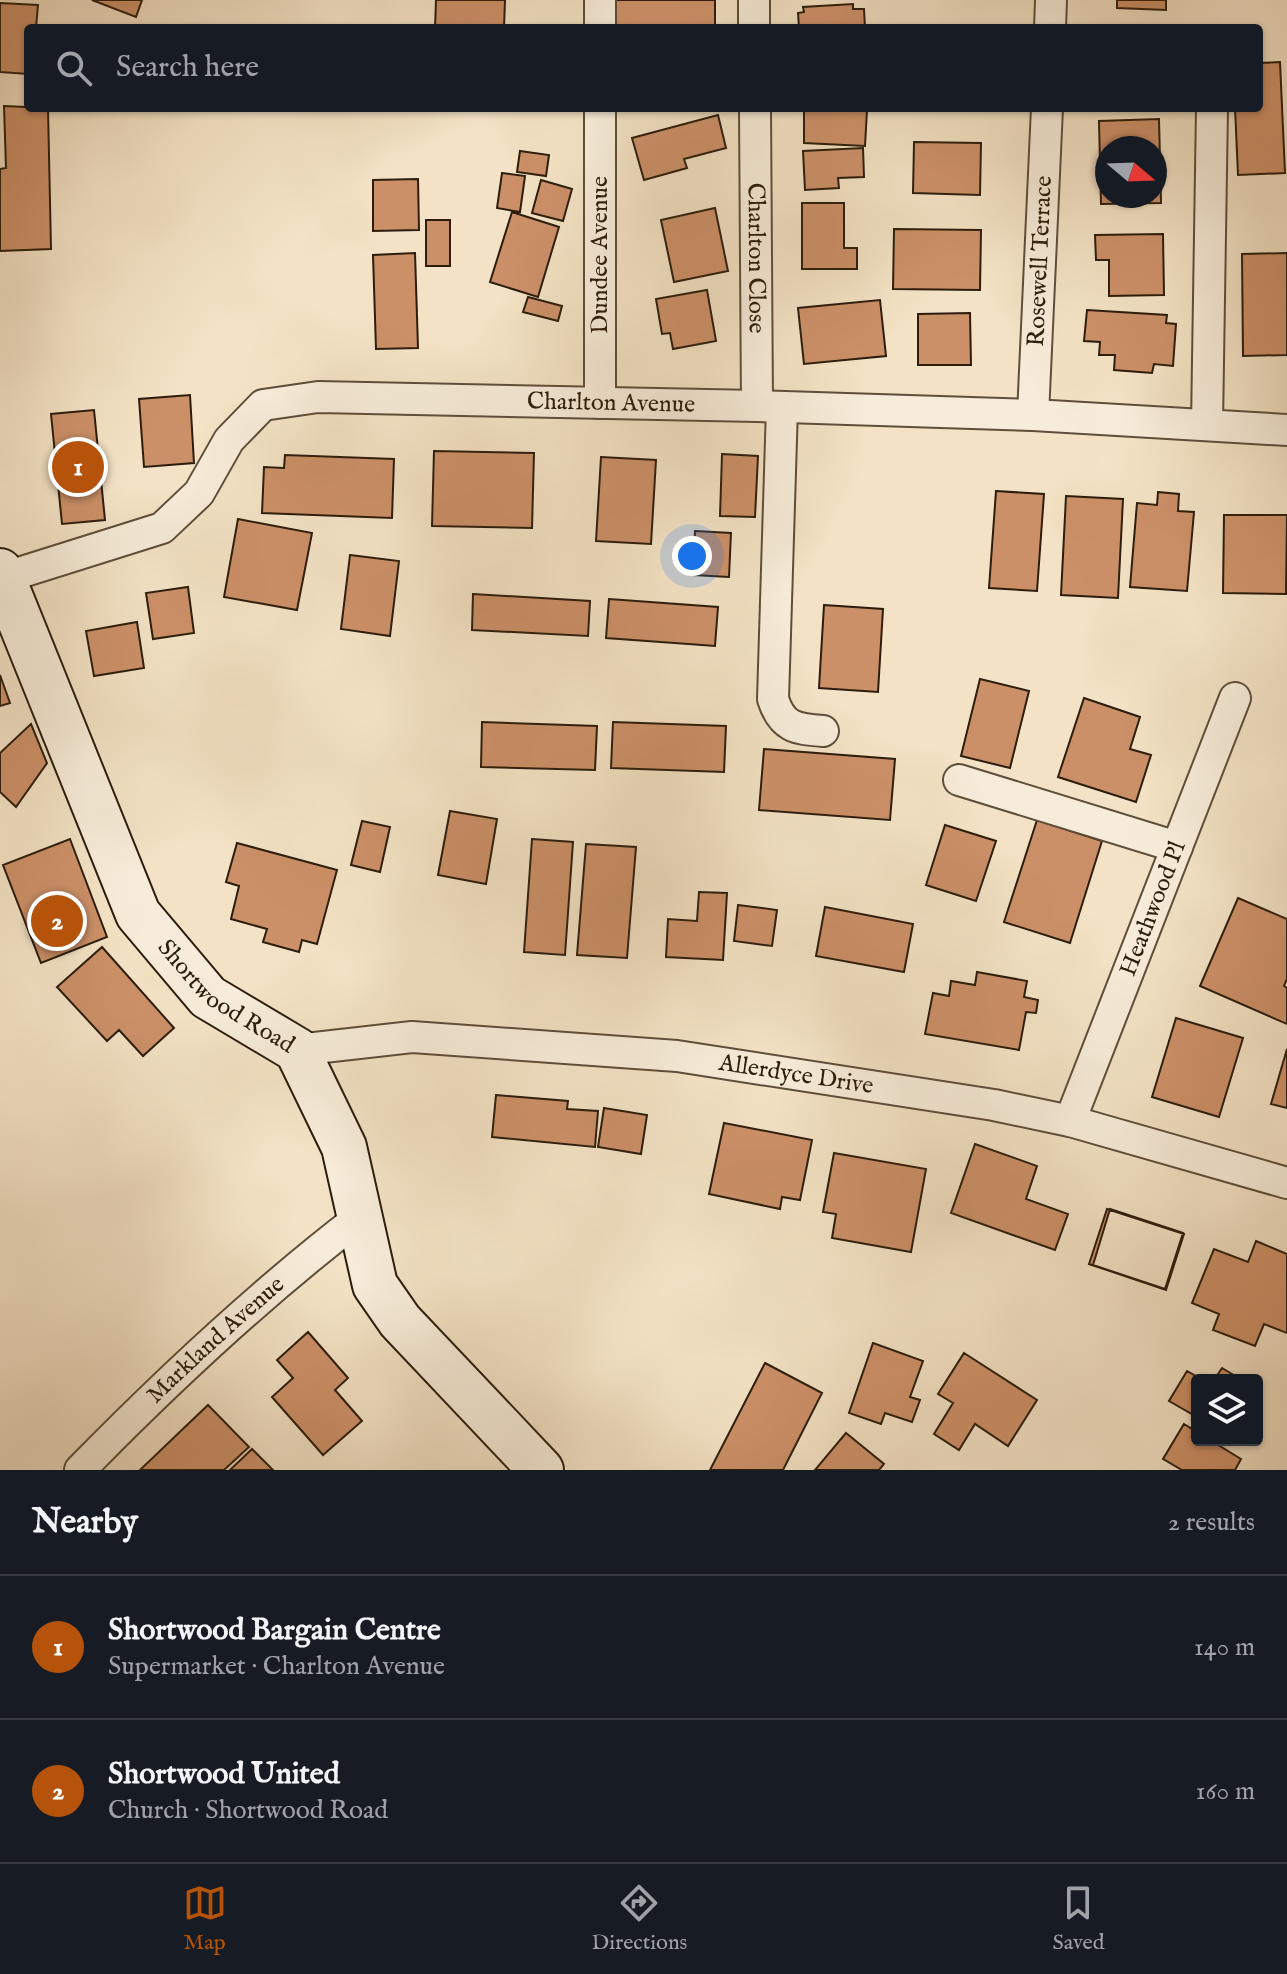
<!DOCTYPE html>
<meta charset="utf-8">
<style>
body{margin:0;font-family:"IM FELL English",serif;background:#242831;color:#f1f3f6}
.controls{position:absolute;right:24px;bottom:24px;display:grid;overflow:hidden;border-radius:8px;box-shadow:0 2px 6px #0004}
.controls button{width:72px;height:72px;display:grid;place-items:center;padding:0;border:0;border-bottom:2px solid #363941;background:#171b24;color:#f1f3f6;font:40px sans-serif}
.compass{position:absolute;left:1095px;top:136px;width:72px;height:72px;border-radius:50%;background:#171b24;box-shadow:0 2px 6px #0004;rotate:109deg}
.you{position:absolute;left:692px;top:556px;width:28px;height:28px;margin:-20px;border:6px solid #fff;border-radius:50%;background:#1a73e8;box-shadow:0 0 0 12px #1a73e833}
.badge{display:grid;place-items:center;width:52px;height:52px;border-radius:50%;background:#b45309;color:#fff;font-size:26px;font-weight:700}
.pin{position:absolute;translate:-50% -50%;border:4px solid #fff;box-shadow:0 2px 8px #0006}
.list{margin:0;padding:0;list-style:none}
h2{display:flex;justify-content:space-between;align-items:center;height:104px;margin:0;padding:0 32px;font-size:34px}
h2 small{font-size:26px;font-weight:400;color:#9ea1a6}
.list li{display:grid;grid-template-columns:52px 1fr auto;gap:24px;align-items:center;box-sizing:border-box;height:144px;padding:0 32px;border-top:2px solid #363941}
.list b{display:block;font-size:30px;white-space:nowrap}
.list p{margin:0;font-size:26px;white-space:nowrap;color:#9ea1a6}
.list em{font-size:26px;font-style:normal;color:#9ea1a6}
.icon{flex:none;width:44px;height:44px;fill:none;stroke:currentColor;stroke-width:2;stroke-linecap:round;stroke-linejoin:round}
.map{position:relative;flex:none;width:1287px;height:1470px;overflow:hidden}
.search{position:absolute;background:#171b24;box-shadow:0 2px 6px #0004;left:24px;right:24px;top:24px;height:88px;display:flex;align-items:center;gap:20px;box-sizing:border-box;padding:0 28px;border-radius:8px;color:#9ea1a6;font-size:30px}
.sheet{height:392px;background:#171b24}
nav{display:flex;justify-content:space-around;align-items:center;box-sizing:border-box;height:112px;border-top:2px solid #363941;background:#171b24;font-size:22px;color:#9ea1a6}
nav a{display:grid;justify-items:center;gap:4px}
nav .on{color:#b45309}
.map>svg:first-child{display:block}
</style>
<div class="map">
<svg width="1287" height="1470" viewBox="0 0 1287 1470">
<rect width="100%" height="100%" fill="#f3e2c5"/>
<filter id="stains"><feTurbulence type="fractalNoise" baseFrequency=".0025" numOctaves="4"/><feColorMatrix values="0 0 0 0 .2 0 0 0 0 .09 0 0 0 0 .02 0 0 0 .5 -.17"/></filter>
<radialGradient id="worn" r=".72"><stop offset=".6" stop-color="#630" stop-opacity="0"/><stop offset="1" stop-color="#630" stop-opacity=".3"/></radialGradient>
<!-- building -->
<path fill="#cc9068" stroke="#2c1d0c" stroke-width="2" fill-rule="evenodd" d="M92 0H142L136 17Z
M436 0H505L504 28H435Z
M611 0H715V28H611Z
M1117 0H1166V10L1117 8Z
M0 3 38 5 36 28H28V74L0 72Z
M853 4V9H864L865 28H799L798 13 804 12 803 7Z
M1280 62 1285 173 1238 175 1235 108H1259V63Z
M4 106 48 108 51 249 0 251V169L6 168Z
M804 108 867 110 865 146 804 143Z
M718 115 726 148 684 159 687 168 644 180 632 138Z
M1159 119 1161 203 1101 204 1099 121ZM1107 148H1155V196H1107Z
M914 142 981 143 980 195 913 193Z
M863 148 864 177 838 178 839 188 805 190 803 151Z
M520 151 549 155 546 176 517 172Z
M502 173 525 176 520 212 497 208Z
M418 179 419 230 373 231V180Z
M541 180 572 189 563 221 532 213Z
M802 203H844V248H857V269H802Z
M715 208 728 271 674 282 661 220Z
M512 212 559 227 538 297 490 282Z
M426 220H450V266H426Z
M894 229 981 230 980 290 893 289Z
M1163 234 1164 295 1109 296V260H1096L1095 235Z
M415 253 418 348 376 349 373 255Z
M1287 253V355L1243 356 1242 254Z
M707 290 716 341 673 349 670 333 662 334 656 299Z
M528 297 562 306 558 321 523 312Z
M880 300 886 356 804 364 798 308Z
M1087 310 1167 315 1166 323 1176 324 1173 366 1154 364 1152 373 1114 370 1115 355H1099L1100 342 1084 341Z
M970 313 971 365H918V314Z
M190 395 194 463 144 467 139 399Z
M94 410 105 520 62 524 51 414Z
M434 451 534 453 532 528 432 526Z
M722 454 758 456 755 517 720 516Z
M285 455 394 459 392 518 262 513 264 467 284 468Z
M601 457 656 460 651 544 596 541Z
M996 491 1044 494 1037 591 989 588Z
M1158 492 1179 494 1178 511 1194 512 1187 591 1130 587 1137 503 1157 505Z
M1066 496 1123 499 1118 598 1061 595Z
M1224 515H1287L1286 594 1223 593Z
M238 519 312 533 297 610 224 597Z
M695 531 731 533 729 577 693 575Z
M350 555 399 561 390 636 341 629Z
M188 587 194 633 153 639 146 593Z
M473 594 590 601 588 636 472 630Z
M609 599 718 607 715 646 606 638Z
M824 605 883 609 878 692 819 688Z
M137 622 144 668 94 676 86 631Z
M0 675 10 703 0 706Z
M980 679 1029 691 1010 768 961 756Z
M1084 698 1140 717 1130 749 1151 755 1136 802 1058 777Z
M482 722 597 726 595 770 481 767Z
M613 722 726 726 724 772 611 768Z
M31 724 47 763 16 807 0 792V753Z
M764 749 895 759 890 820 759 810Z
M450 811 497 819 486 884 438 875Z
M1037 820 1102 841 1070 943 1004 922Z
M362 821 390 827 380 872 351 865Z
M945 825 996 841 976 901 926 885Z
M70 839 107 937 41 963 3 865Z
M532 839 573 842 565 955 524 952Z
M237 843 337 870 317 944 302 940 299 952 263 942 267 929 231 919 239 886 226 882Z
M586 844 636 847 627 958 577 955Z
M699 892 727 893 723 960 666 957 668 919 697 921Z
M1238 898 1287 919V979L1284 986 1287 988V1024L1200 986Z
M738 905 777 910 772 946 734 941Z
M825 907 913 924 904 972 816 956Z
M102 947 174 1028 143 1056 119 1030 107 1041 57 987Z
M977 972 1027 981 1024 997 1038 1000 1036 1013 1026 1012 1019 1050 925 1034 933 993 949 996 951 981 975 985Z
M1176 1018 1243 1038 1219 1117 1152 1097Z
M1287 1049V1108L1271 1104Z
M496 1095 568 1101 567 1109 598 1111 595 1147 492 1137Z
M604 1108 647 1115 641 1154 598 1147Z
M724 1123 812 1140 800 1200 782 1197 780 1209 709 1194Z
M975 1144 1037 1166 1026 1199 1068 1214 1055 1250 951 1213Z
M834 1153 926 1169 911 1252 832 1238 836 1214 823 1212Z
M1107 1209 1184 1234 1166 1290 1089 1264Z
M1110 1209 1183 1233 1165 1289 1093 1265Z
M1256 1241 1287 1254V1333L1264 1324 1255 1346 1213 1330 1219 1314 1192 1303 1214 1249 1248 1262Z
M308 1332 348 1378 335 1390 362 1421 323 1455 272 1397 293 1378 277 1360Z
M873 1343 923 1361 910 1397 920 1400 912 1422 885 1413 881 1424 849 1413Z
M964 1353 1037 1400 1008 1446 975 1424 959 1450 934 1434 953 1403 938 1394Z
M765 1363 822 1393 783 1470H710Z
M1222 1368 1242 1380H1214Z
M1187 1371 1203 1380H1197V1417L1169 1401Z
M208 1405 249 1447 224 1470H140Z
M1184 1424 1197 1432V1440H1210L1241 1459 1235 1470H1182L1163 1459Z
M846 1433 884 1464 879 1470H815Z
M252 1449 273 1470H230Z"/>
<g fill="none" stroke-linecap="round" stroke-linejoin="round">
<!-- street casing -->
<g stroke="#5e4e3a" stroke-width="34">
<g id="street">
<path d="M754 0V28"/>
<path d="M600 28V0"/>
<path d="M1050 28 1051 0"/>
<path id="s1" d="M755 108 757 406"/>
<path d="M600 403V108"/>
<path d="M782 407 773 699C782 727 795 729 823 731"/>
<path id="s2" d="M1033 415 1047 108"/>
<path d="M1207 425 1212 108"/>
<path id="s3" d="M3 578 162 528 199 493 229 440 263 405 318 397 757 406 1033 415 1287 430"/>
<path d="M959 780 1177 847"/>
<path id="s4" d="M297 1050 412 1037 677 1056 994 1105 1070 1121 1287 1183"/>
<path id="s5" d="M1070 1121 1235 698"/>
<path id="s6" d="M80 1470C168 1380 260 1294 359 1218"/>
</g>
</g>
<!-- secondary casing -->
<g stroke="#2c1d0c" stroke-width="48">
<g id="secondary">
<path id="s7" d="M0 571 138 914 208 997 297 1050 344 1147 375 1285 400 1321 541 1470"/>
</g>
</g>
<!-- street -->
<use href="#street" stroke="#f7ecd9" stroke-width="30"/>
<!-- secondary -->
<use href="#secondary" stroke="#f7ecd9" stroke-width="44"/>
</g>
<g text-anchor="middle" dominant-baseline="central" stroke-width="6" stroke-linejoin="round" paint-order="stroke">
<!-- street labels -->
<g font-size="24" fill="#2c1d0c" stroke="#f7ecd9">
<text transform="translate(600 255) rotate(-90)">Dundee Avenue</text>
<text stroke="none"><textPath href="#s1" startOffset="150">Charlton Close</textPath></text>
<text stroke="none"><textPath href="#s2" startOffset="154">Rosewell Terrace</textPath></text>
<text stroke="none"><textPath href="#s3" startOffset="676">Charlton Avenue</textPath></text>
<text stroke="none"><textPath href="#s5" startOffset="228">Heathwood Pl</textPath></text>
<text stroke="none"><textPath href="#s7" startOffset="492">Shortwood Road</textPath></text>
<text stroke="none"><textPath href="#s4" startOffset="502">Allerdyce Drive</textPath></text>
<text stroke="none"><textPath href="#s6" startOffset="188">Markland Avenue</textPath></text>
</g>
</g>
<rect width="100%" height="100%" filter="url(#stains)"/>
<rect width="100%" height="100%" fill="url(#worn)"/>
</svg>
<div class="controls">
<button><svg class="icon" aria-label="layers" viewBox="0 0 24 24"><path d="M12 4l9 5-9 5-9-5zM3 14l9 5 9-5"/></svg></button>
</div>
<svg class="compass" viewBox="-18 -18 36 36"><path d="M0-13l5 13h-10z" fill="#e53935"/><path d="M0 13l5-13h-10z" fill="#9ea1a6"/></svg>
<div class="you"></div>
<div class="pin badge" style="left:78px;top:467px">1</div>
<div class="pin badge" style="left:57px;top:921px">2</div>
<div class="search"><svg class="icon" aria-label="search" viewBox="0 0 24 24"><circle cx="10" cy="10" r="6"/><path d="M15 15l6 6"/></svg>Search here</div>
</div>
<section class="sheet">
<h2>Nearby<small>2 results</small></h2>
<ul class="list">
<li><span class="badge">1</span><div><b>Shortwood Bargain Centre</b><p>Supermarket · Charlton Avenue</p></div><em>140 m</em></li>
<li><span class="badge">2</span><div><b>Shortwood United</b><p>Church · Shortwood Road</p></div><em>160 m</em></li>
</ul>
</section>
<nav>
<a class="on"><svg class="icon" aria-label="map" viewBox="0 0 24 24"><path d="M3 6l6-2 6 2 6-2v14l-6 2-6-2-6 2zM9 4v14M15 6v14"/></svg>Map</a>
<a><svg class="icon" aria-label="directions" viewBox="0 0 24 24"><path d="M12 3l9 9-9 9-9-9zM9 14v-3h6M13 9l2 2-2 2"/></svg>Directions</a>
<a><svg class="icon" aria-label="saved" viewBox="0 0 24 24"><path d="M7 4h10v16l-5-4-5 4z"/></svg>Saved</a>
</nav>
